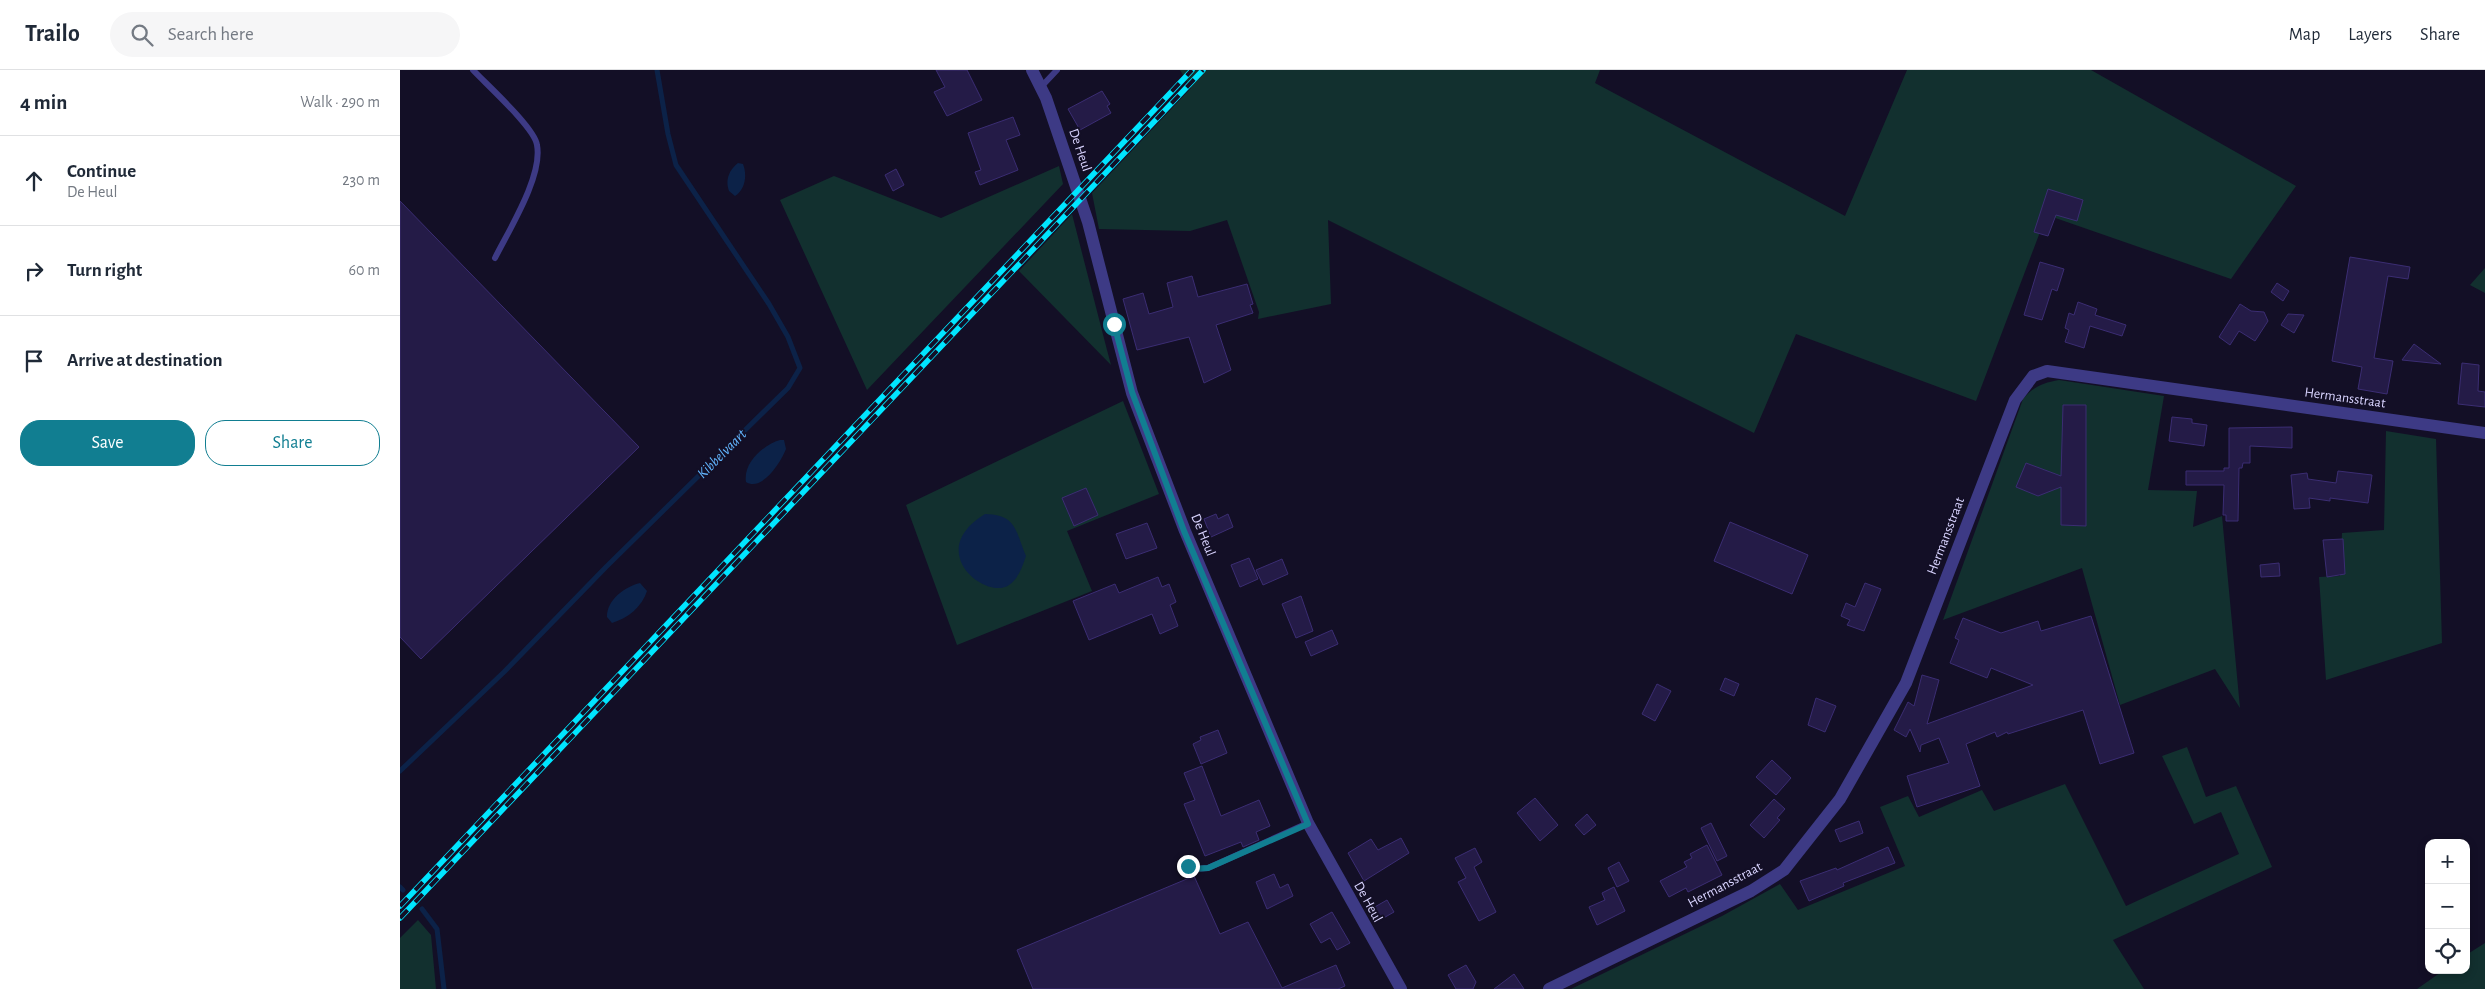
<!DOCTYPE html>
<meta charset="utf-8">
<style>
body{margin:0;font-family:"Alegreya Sans",sans-serif;background:#f6f6f7;color:#1f2937}
.controls{position:absolute;right:15px;bottom:15px;display:grid;overflow:hidden;border-radius:10px;box-shadow:0 2px 8px #0003}
.controls button{width:45px;height:45px;display:grid;place-items:center;padding:0;border:0;border-bottom:1px solid #e0e1e3;background:#fff;color:#1f2937;font:25px sans-serif}
.stop{position:absolute;width:15px;height:15px;margin:-11px;border:4px solid #117e91;border-radius:50%;background:#fff}
.stop.end{background:#117e91;border-color:#fff;box-shadow:0 1px 5px #0008}
.list{margin:0;padding:0;list-style:none}
h2{display:flex;justify-content:space-between;align-items:center;height:65px;margin:0;padding:0 20px;font-size:21px}
h2 small{font-size:16px;font-weight:400;color:#747a83}
.list li{display:grid;grid-template-columns:32px 1fr auto;gap:15px;align-items:center;box-sizing:border-box;height:90px;padding:0 20px;border-top:1px solid #e0e1e3}
.list b{display:block;font-size:19px;white-space:nowrap}
.list p{margin:0;font-size:16px;white-space:nowrap;color:#747a83}
.list em{font-size:16px;font-style:normal;color:#747a83}
.actions{display:flex;gap:10px;padding:15px 20px}
.actions a{flex:1;padding:11px 0;border:1px solid #117e91;border-radius:20px;text-align:center;font-size:18px;color:#117e91}
.actions .main{background:#117e91;color:#fff}
.icon{flex:none;width:28px;height:28px;fill:none;stroke:currentColor;stroke-width:2;stroke-linecap:round;stroke-linejoin:round}
.map{position:relative;flex:none;width:2085px;height:919px;overflow:hidden}
header{display:flex;align-items:center;gap:30px;box-sizing:border-box;height:70px;padding:0 25px;background:#fff;border-bottom:1px solid #e0e1e3}
header strong{font-size:24px}
nav{display:flex;gap:28px;margin-inline-start:auto;font-size:18px}
.search{width:350px;height:45px;background:#f6f6f7;display:flex;align-items:center;gap:12px;box-sizing:border-box;padding:0 18px;border-radius:28px;color:#747a83;font-size:19px}
main{display:flex}
aside{flex:1;background:#fff}
.map>svg:first-child{display:block}
</style>
<header>
<strong>Trailo</strong>
<div class="search"><svg class="icon" aria-label="search" viewBox="0 0 24 24"><circle cx="10" cy="10" r="6"/><path d="M15 15l6 6"/></svg>Search here</div>
<nav><a>Map</a><a>Layers</a><a>Share</a></nav>
</header>
<main>
<aside>
<h2>4 min<small>Walk · 290 m</small></h2>
<ul class="list">
<li><svg class="icon" aria-label="ahead" viewBox="0 0 24 24"><path d="M12 20V5M6 11l6-6 6 6"/></svg><div><b>Continue</b><p>De Heul</p></div><em>230 m</em></li>
<li><svg class="icon" aria-label="right" viewBox="0 0 24 24"><path d="M7 20v-9h11M14 6l5 5-5 5"/></svg><div><b>Turn right</b></div><em>60 m</em></li>
<li><svg class="icon" aria-label="arrive" viewBox="0 0 24 24"><path d="M6 21V4h12l-3 4 3 4H6"/></svg><div><b>Arrive at destination</b></div></li>
</ul>
<div class="actions"><a class="main">Save</a><a>Share</a></div>
</aside>
<div class="map">
<svg width="2085" height="919" viewBox="0 0 2085 919">
<rect width="100%" height="100%" fill="#130f26"/>
<!-- green -->
<path fill="#12302f" d="M780 0H1200L1195 13 1445 146 1507 0H1691L1896 116 1831 209 1641 143 1640 162 1576 331 1396 264 1354 363 928 150 931 234 858 249 859 242 827 150 790 161 699 159 692 123 791 18Z
M659 96 663 114 467 320 380 130 434 106 541 148Z
M672 144 707 280 711 295 619 201Z
M2085 198V223L2070 215Z
M1659 310 1764 326 1748 420 1797 421 1793 457 1822 446 1840 638 1815 599 1720 635 1682 498 1543 550 1623 329C1634 316 1643 313 1659 310Z
M723 331 759 424 667 461 692 521 557 575 506 435Z
M1986 361 2036 369 2042 573 1926 610 1919 507 1940 506 1942 463 1984 460Z
M1787 677 1806 727 1836 716 1872 797 1713 870 1744 919H1171L1322 846 1380 814 1398 840 1505 796 1480 737 1508 726 1519 747 1582 720 1594 741 1665 714 1726 836 1839 784 1821 742 1794 754 1762 686Z
M18 850 31 865 36 919H0V868Z
M2085 873V919H2017L2044 900H2066V885Z"/>
<!-- water -->
<path fill="#0c2248" d="M338 93 343 94C347 104 346 119 335 126L329 121C325 110 329 100 338 93Z
M380 370H384L386 379C381 392 362 422 346 412 343 393 363 375 380 370Z
M585 444C617 445 615 460 626 486 622 497 619 508 609 515 587 531 523 482 585 444Z
M240 513 247 521C242 537 228 548 212 553L207 547C207 529 225 517 240 513Z"/>
<g fill="none" stroke-linecap="round" stroke-linejoin="round">
<!-- stream -->
<path stroke="#0c2248" stroke-width="5" d="M0 701 104 602 206 497 388 318 400 298 388 267 369 234 276 95 268 64 257 0
M0 817 3 820
M22 839 37 859 44 919"/>
</g>
<!-- building -->
<path fill="#241b47" stroke="#3b2d73" d="M536 0H567L582 30 547 46 534 22 545 17Z
M702 21 710 34 707 36 711 43 680 60 668 39Z
M613 47 620 65 606 70 618 100 580 115 575 102 581 100 568 63Z
M496 99 504 115 493 121 485 105Z
M1648 119 1683 130 1677 151 1656 145 1648 166 1634 162Z
M0 131 239 377 21 589 0 567Z
M1950 187 2010 197 2008 209 1988 206 1974 288 1993 291 1987 324 1958 319 1962 297 1932 291Z
M1640 192 1664 199 1657 221 1652 219 1642 250 1624 245Z
M792 206 798 227 847 214 853 234 850 235 853 243 816 255 831 300 804 313 789 267 737 280 723 229 743 223 749 244 773 237 767 213Z
M1877 213 1889 221 1883 231 1871 222Z
M1678 232 1697 239 1695 245 1726 255 1722 266 1690 256 1684 278 1665 272 1669 260 1665 258 1669 243 1674 245Z
M1840 234 1851 241 1864 242 1868 251 1855 271 1839 261 1830 275 1819 267Z
M1888 244 1904 245 1894 263 1881 255Z
M2014 274 2041 294 2002 290Z
M2062 293 2079 295 2078 321 2085 322V337L2058 334Z
M1663 335H1686V456L1661 455V417L1638 426 1616 417 1626 393 1661 406Z
M1772 347 1792 349V353L1807 355 1804 376 1769 371Z
M1892 357V378L1850 376V393H1843L1842 398H1839L1838 451H1826V445H1823L1824 415H1786V401H1824V398H1829V358Z
M1938 401 1972 405 1968 433 1930 428V431L1909 428 1910 438 1894 439 1891 405 1907 403 1908 409 1936 413Z
M686 418 698 445 674 456 662 428Z
M816 444 818 449 828 444 833 457 811 467 804 449Z
M1330 452 1408 485 1392 524 1314 491Z
M747 453 757 478 726 489 716 464Z
M1943 469 1945 504 1927 507 1923 470Z
M849 488 858 509 840 517 831 495Z
M882 489 888 504 863 515 856 500Z
M1879 493 1880 506 1861 507 1860 495Z
M758 507 762 517 769 514 776 532 770 535 778 556 760 564 752 544 689 570 673 531 715 514 719 523Z
M1465 513 1481 519 1464 561 1447 555 1450 550 1441 546 1446 533 1455 537Z
M901 526 913 561 896 568 882 534Z
M1691 546 1734 683 1700 694 1683 640 1608 664 1607 662 1597 667 1595 662 1566 674 1580 716 1517 737 1507 706 1549 693 1539 668 1521 675 1520 682 1510 659 1506 667 1494 660 1508 632 1514 636 1522 605 1539 610 1527 654 1633 615 1591 598 1587 608 1550 593 1559 570 1555 568 1563 548 1601 563 1638 551 1641 561Z
M932 560 938 574 911 586 905 572Z
M1325 608 1339 614 1334 626 1320 620Z
M1257 614 1271 621 1255 651 1242 644Z
M1416 628 1436 636 1425 662 1408 655Z
M818 660 827 683 801 694 793 674 801 670 800 667Z
M1372 690 1391 708 1376 725 1356 707Z
M802 696 821 746 859 730 870 756 856 762 859 770 843 777 841 772 805 786 784 734 795 730 784 703Z
M1135 728 1158 755 1140 771 1117 743Z
M1374 729 1385 739 1377 748 1380 750 1364 768 1350 755Z
M1187 744 1196 755 1184 765 1175 755Z
M1459 751 1463 763 1440 772 1435 760Z
M1311 753 1327 786 1317 791 1301 758Z
M1001 768 1009 783 964 811 948 783 971 769 978 780Z
M1307 775 1322 805 1288 822 1286 818 1269 827 1260 811 1287 797 1284 792 1292 788 1290 784Z
M1488 777 1495 793 1443 813 1444 816 1409 831 1400 811 1436 798 1437 800Z
M1075 778 1082 792 1074 797 1096 842 1079 851 1058 812 1066 808 1055 788Z
M1219 792 1229 811 1217 817 1208 798Z
M874 804 880 818 888 814 893 826 867 839 856 812Z
M794 806 820 864 848 852 882 918 936 895 945 916 938 919H633L617 880Z
M1214 817 1225 841 1197 855 1189 837 1205 830 1202 823Z
M987 830 994 842 980 850 973 838Z
M932 842 950 873 937 880 930 868 921 873 910 854Z
M1066 895 1076 912 1073 919H1056L1048 905Z
M1114 904 1124 919H1094Z"/>
<g fill="none" stroke-linecap="round" stroke-linejoin="round">
<!-- lane -->
<path stroke="#3d3a85" stroke-width="6" d="M73 0C86 14 135 58 137 75 143 106 109 160 95 188
M641 17 657 0
M788 796 793 799 808 798 908 753"/>
<!-- street -->
<path stroke="#3d3a85" stroke-width="12" d="M632 0 646 28 688 152 732 323 785 461 908 753 1001 919
M1149 919 1351 821 1384 800 1440 729 1506 613 1615 330 1633 306 1647 301 2085 363"/>
<!-- rail casing -->
<g stroke="#00e5ff" stroke-width="5.5">
<path id="rail" d="M0 836 792 0
M0 848 803 0"/>
</g>
<!-- rail -->
<use href="#rail" stroke="#130f26" stroke-width="4" stroke-dasharray="11" stroke-linecap="butt"/>
</g>
<g fill="none" stroke-linecap="round" stroke-linejoin="round">
<!-- route -->
<path stroke="#117e91" stroke-width="6" d="M714 254 732 322 784 461 908 754 808 798 793 799 788 796"/>
</g>
<g text-anchor="middle" dominant-baseline="central" stroke-width="4" stroke-linejoin="round" paint-order="stroke">
<!-- street labels -->
<g font-size="14" fill="#d9d4ff" stroke="#130f26">
<text transform="translate(680 80) rotate(71)">De Heul</text>
<text transform="translate(1945 328) rotate(8)">Hermansstraat</text>
<text transform="translate(803 465) rotate(68)">De Heul</text>
<text transform="translate(1546 466) rotate(-69)">Hermansstraat</text>
<text transform="translate(1325 815) rotate(-28)">Hermansstraat</text>
<text transform="translate(968 832) rotate(61)">De Heul</text>
</g>
<!-- water labels -->
<g font-size="15" font-style="italic" fill="#62b6ff" stroke="#130f26">
<text transform="translate(322 384) rotate(-45)">Kibbelvaart</text>
</g>
</g>
</svg>
<div class="controls">
<button>+</button>
<button>−</button>
<button><svg class="icon" aria-label="locate" viewBox="0 0 24 24"><circle cx="12" cy="12" r="6"/><path d="M12 2v4M12 18v4M2 12h4M18 12h4"/></svg></button>
</div>
<div class="stop" style="left:714px;top:254px"></div>
<div class="stop end" style="left:788px;top:796px"></div>
</div>
</main>
